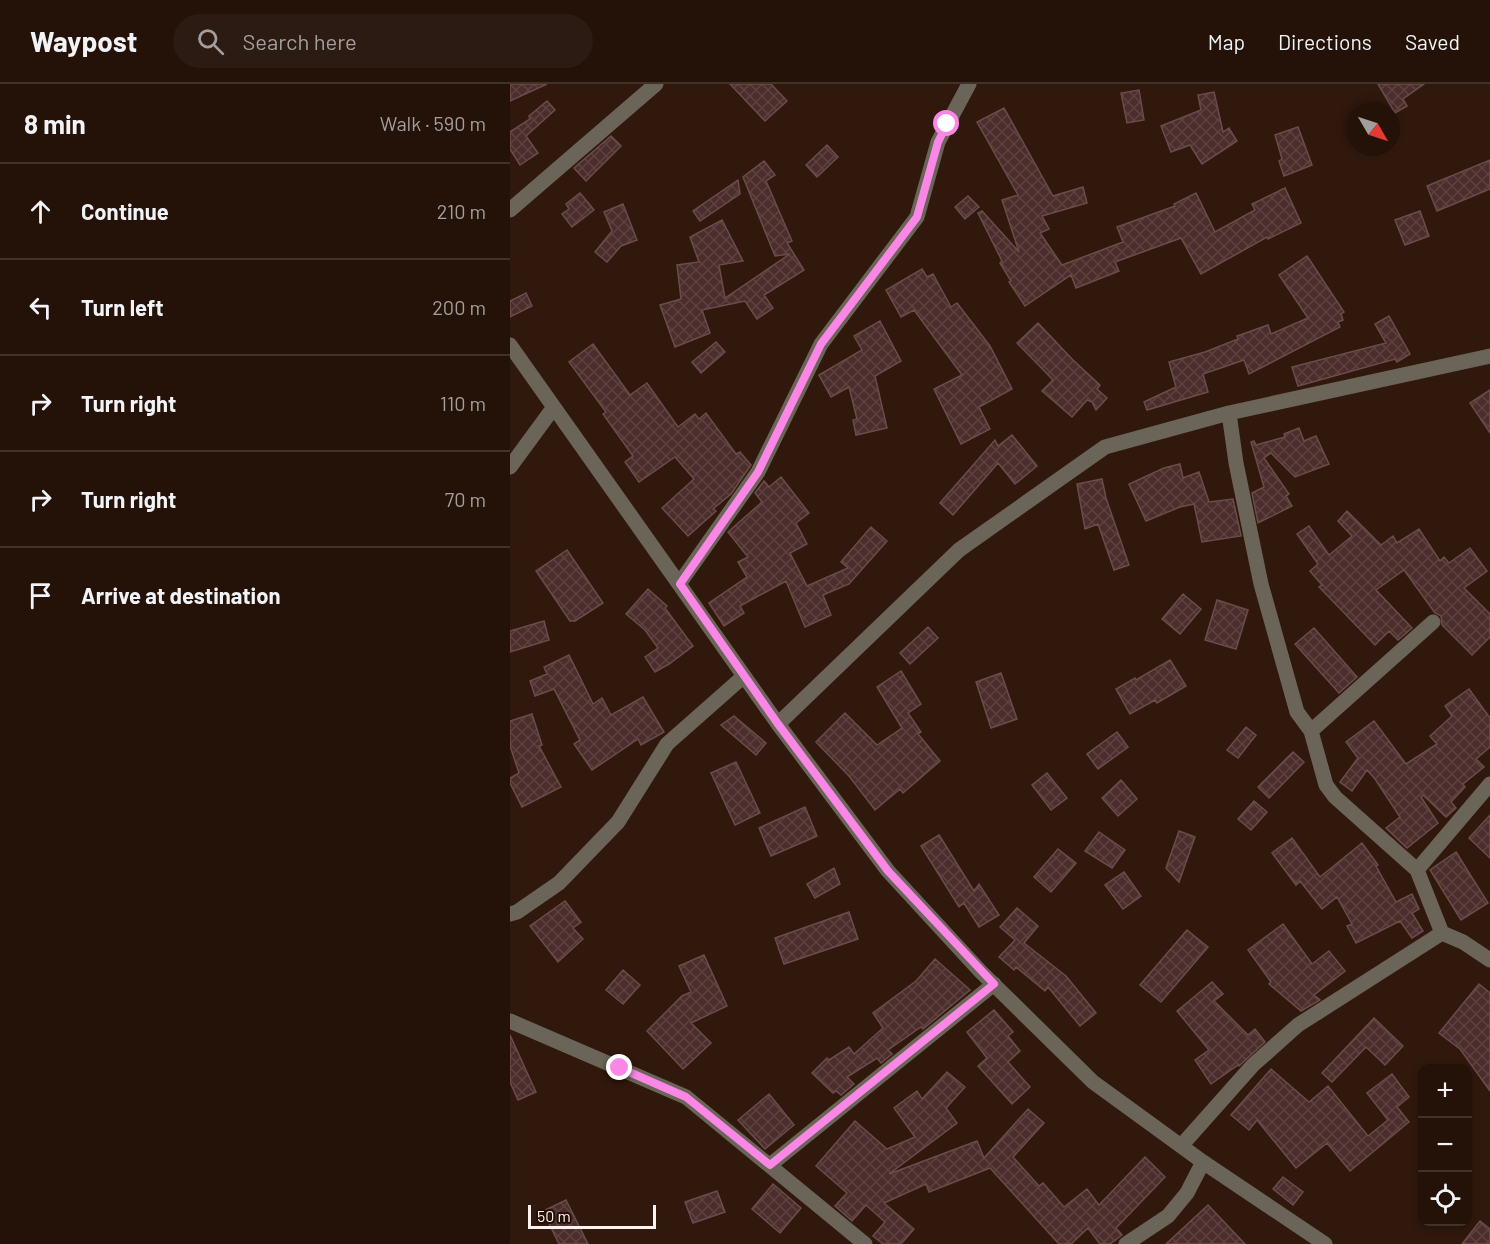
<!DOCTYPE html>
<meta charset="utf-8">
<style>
body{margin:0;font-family:Barlow,sans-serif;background:#2c1b12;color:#f1f3f6}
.controls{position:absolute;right:18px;bottom:18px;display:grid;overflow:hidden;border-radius:12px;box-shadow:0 3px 9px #0003}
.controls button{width:54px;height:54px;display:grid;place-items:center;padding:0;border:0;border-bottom:2px solid #41322a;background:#241209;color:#f1f3f6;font:30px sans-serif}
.compass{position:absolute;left:836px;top:18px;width:54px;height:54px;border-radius:50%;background:#241209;box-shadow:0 3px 9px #0003;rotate:129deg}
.scale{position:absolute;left:18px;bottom:15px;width:128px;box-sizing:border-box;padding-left:6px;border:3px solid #fdf2ee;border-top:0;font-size:16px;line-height:21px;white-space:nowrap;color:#fdf2ee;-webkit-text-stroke:4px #250e04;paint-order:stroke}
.stop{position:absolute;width:18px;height:18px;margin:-14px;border:4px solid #fa87e6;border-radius:50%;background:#fff}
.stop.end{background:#fa87e6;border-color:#fff;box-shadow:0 2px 6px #0008}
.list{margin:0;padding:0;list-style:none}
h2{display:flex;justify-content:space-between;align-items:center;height:78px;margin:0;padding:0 24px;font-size:26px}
h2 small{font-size:20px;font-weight:400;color:#a39e9c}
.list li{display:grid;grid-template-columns:39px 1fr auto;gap:18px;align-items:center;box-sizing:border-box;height:96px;padding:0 24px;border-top:2px solid #41322a}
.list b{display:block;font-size:22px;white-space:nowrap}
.list em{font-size:20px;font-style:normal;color:#a39e9c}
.icon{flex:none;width:33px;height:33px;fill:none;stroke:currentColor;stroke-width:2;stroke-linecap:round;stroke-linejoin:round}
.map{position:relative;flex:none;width:980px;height:1160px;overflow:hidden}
header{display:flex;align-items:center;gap:36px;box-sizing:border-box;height:84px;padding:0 30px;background:#241209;border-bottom:2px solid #41322a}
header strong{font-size:28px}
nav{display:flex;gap:33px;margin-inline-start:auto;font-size:21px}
.search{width:420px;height:54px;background:#2c1b12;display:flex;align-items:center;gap:15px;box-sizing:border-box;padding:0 21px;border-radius:33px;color:#a39e9c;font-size:22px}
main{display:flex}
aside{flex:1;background:#241209}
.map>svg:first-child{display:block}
</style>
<header>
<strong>Waypost</strong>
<div class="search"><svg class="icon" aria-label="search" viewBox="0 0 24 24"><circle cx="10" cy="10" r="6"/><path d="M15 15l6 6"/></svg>Search here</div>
<nav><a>Map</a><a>Directions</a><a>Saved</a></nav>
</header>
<main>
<aside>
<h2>8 min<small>Walk · 590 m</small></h2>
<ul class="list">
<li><svg class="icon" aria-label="ahead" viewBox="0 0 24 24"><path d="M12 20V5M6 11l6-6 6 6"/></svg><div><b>Continue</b></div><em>210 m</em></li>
<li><svg class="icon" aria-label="left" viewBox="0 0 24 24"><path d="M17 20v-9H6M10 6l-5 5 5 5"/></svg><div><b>Turn left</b></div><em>200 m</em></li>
<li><svg class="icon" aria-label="right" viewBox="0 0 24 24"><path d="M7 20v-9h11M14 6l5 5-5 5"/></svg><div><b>Turn right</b></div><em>110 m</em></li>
<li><svg class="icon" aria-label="right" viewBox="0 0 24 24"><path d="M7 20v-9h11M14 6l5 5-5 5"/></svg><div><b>Turn right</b></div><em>70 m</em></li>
<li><svg class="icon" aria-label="arrive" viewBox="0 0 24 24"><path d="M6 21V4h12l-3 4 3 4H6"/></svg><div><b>Arrive at destination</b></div></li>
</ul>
</aside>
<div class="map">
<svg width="980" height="1160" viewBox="0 0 980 1160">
<defs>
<pattern id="building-cross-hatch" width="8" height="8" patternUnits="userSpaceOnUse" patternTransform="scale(1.5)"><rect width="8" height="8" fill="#4b2d2c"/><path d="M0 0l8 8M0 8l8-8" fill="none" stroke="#5d4241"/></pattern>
</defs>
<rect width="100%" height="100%" fill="#30180c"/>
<!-- building -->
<path fill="url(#building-cross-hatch)" stroke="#6c4c4a" stroke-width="1.5" d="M0 0H37L0 17Z
M220 0H261L277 17 255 37Z
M868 0H914L893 15 897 22 885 29Z
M629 6 634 36 617 39 611 9Z
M704 8 713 48 719 44 727 57 692 80 680 61 661 68 651 42 691 26 688 11Z
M37 17 45 26 16 52 28 69 10 81 0 65V48L20 35 19 32Z
M494 24 543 112 573 103 577 119 532 132 539 145 530 149 552 181 613 158 607 143 665 122 664 120 686 109 705 148 745 126 742 120 775 104 791 139 758 155 757 153 691 190 671 154 605 178 609 187 566 204 561 191 515 222 499 198 501 197 490 179 492 177 468 129 472 127 509 168 492 116 508 111 467 38Z
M788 43 802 81 774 92 769 77 772 75 765 51Z
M101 52 111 62 76 97 64 84Z
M317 61 328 73 307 93 296 81Z
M980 76V105L927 127 917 102Z
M254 77 265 91 256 97 282 157 277 159 294 186 254 211 263 224 247 235 235 217 192 226 200 249 165 263 150 221 171 215 167 181 189 178 180 153 212 136 233 177 209 181 215 214 280 170 265 172 233 93Z
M228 96 230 110 190 137 183 127Z
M70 109 84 126 62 143 52 130 59 125 56 120Z
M458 112 469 123 455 135 445 123Z
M113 120 127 156 111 162 97 178 85 168 102 147 94 128Z
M910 127 919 152 895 161 885 136Z
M797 172 834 228 831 230 833 236 828 238 830 243 739 290 734 276 693 290 698 308 637 326 634 318 666 303 659 278 695 268 728 255 727 252 758 241 761 250 798 234 769 191Z
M412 185 417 193 423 190 441 223 447 219 480 262 502 305 469 323 480 345 451 360 424 305 452 291 404 226 391 233 376 206Z
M16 209 22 222 0 233V217Z
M879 232 900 270 887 278 885 275 788 302 782 283 876 259 865 240Z
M370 237 391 277 365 292 377 344 346 351 343 336 347 335 339 303 321 313 309 291 352 266 344 252Z
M528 239 563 276 590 301 587 305 597 314 586 326 582 318 577 316 562 333 532 307 543 296 507 259Z
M206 258 215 268 191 289 182 278Z
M83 260 120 311 137 299 168 343 185 330 189 335 196 329 226 370 230 368 241 381 221 410 203 425 206 427 178 452 152 424 184 395 165 373 129 398 115 378 123 372 93 330 96 328 59 278Z
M980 306V349L960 319Z
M789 344 794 357 806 352 819 380 785 393 761 369 754 374 779 410 776 412 782 422 748 439 742 409 754 403 741 358 744 357 746 361 775 353 774 350Z
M502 351 527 382 505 400 488 379 443 431 430 419 485 356 488 362Z
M670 380 673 394 689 388 699 418 723 415 731 452 692 458 684 420 670 423 636 437 619 400 654 384Z
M271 393 299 429 286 439 297 460 280 469 297 502 338 484 331 478 361 443 377 457 339 500 313 511 321 531 295 543 276 497 230 522 234 529 214 542 199 519 237 493 228 478 238 473 218 448 252 418 245 409 254 397 259 403Z
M592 395 596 414 619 481 604 486 588 440 575 445 567 400Z
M837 427 871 461 883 452 887 459 909 445 930 477 934 473 939 479 960 464 977 487 954 504 980 530V553L962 571 932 541 931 532 925 529 894 486 866 506 902 544 888 556 879 547 865 561 809 503 812 501 800 487 808 480 787 450 799 442 819 471 842 452 828 437Z
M57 466 93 519 65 537H60L26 487Z
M138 505 157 522 155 524 183 562 159 580 145 588 135 573 148 564 135 546 116 530Z
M673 510 691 525 670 550 652 535Z
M707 516 738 526 726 565 695 556Z
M34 537 39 556 0 568V547Z
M418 543 428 554 400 580 390 569Z
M804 544 847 593 829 609 785 560Z
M59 571 83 620 92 614 101 631 133 613 154 648 131 661 128 655 82 686 64 660 70 656 44 605 25 612 20 597 37 590 34 583Z
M660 576 676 602 647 619 645 616 620 630 606 605 625 594 626 596Z
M391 587 411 620 398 629 411 648 408 650 430 677 393 709 390 705 365 726 339 692 306 658 335 629 367 661 392 644 367 603Z
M491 589 507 635 481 644 466 598Z
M959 605 980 634V663L966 675 974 683 953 700 955 703 941 718 946 724 936 733 913 711 911 713 928 739 897 764 876 744 890 733 865 695 857 686 842 707 830 698 848 674 836 658 864 637 896 680 927 660 920 652 942 632 935 622Z
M22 630 32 661 29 662 51 703 12 723 0 699V694L9 689 0 662V637Z
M224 632 256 659 246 671 211 641Z
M736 643 746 651 728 674 717 666Z
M607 648 618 663 588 685 577 670Z
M783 668 794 678 759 714 748 703Z
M226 678 250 729 225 741 201 689Z
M537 689 557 714 541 726 522 701Z
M611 696 627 715 608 732 592 714Z
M744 717 757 728 741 746 728 735Z
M295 723 307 752 261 772 249 744Z
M980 731V774L959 754Z
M669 747 685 753 669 798 656 784Z
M589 748 615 766 602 784 575 767Z
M429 751 464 807 469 800 489 831 469 843 454 819 449 823 411 762Z
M782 754 810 793 852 759 868 781 866 782 886 818 902 810 909 825 902 829 913 847 902 854 890 837 846 859 837 842 842 840 827 813 812 825 790 797 786 801 762 769Z
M548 765 566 779 541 808 524 793Z
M946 768 978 819 951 836 920 786Z
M324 784 330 800 305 814 297 800Z
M614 788 631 812 613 825 595 801Z
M55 817 71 838 63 844 73 855 48 878 20 842Z
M507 824 528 842 514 859 556 892 586 929 570 942 538 903 535 907 506 883 504 886 489 873 505 856 490 843Z
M339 828 348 855 274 880 265 854Z
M773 840 802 880 819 867 835 887 804 911 810 916 791 927 759 900 761 898 738 866Z
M677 846 698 863 651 918 630 901Z
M194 871 217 922 181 939 201 959 173 985 137 947 172 912 181 908 169 882Z
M425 875 460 906 413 945 411 943 378 966 382 970 371 979 367 974 337 993 344 1000 331 1011 326 1007 323 1009 302 989 317 974 319 976 339 963 344 970 373 944 363 929 406 897Z
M113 886 130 901 113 920 96 906Z
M702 898 713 910 704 917 738 951 745 945 755 958 729 982 728 981 701 1000 685 976 699 966 667 927Z
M969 900 980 909V1007L950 965 929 949Z
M484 926 503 948 498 952 510 967 498 978 520 1003 502 1020 468 982 477 974 457 948Z
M864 934 893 962 875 981 856 963 822 998 812 989Z
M0 951 26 1008 8 1016 0 998Z
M761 985 799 1018 818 1002 858 1052 878 1036 857 1009 882 990 899 1013 887 1023 899 1038 840 1087 817 1059 786 1084 747 1036 739 1046 721 1031Z
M437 988 455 1003 436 1024 447 1039 379 1090 467 1057 474 1074 518 1025 534 1039 503 1073 529 1102 533 1099 554 1123 577 1105 589 1121 635 1073 655 1093 606 1144 612 1151 600 1160H590L578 1144 561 1160H549L480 1084 419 1108 416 1100 374 1119 404 1145 391 1160H373L363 1152 375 1138 356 1121 342 1137 325 1122 337 1109 306 1082 345 1037 377 1065 405 1053 384 1024 407 1007 412 1015Z
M259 1010 284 1041 255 1065 228 1036Z
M773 1093 793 1108 783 1121 763 1105Z
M263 1100 291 1124 270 1149 242 1125Z
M207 1107 215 1128 183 1139 175 1118Z
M56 1116 78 1160H49L33 1127Z
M698 1121 735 1160H656Z
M970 1137 980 1145V1160H952Z"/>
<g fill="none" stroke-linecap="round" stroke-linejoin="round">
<!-- minor -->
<path stroke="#6b6458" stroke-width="15" d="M0 126 146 0
M0 261 268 640 378 787 471 888 583 998 693 1078 815 1160
M719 329 726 379 751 500 787 628 801 647
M0 383 44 323
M169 500 248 388 311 260 407 133 428 58 459 0
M923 538 801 647 816 701 825 713 907 786 932 849
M268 640 449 466 595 363 719 329 980 272
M907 786 980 700
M0 830 7 828 49 799 108 738 157 660 234 592
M0 937 176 1013 355 1160
M671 1062 743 981 788 941 932 849 953 858 980 876
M260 1081 484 900
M616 1160 658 1132 677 1109 693 1078"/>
</g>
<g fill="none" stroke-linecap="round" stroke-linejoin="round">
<!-- route -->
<path stroke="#fa87e6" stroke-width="8" d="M110 984 176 1013 260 1081 484 900 378 787 268 640 170 500 248 388 311 260 407 133 428 58 437 40"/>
</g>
</svg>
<div class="controls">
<button>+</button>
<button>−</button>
<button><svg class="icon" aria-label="locate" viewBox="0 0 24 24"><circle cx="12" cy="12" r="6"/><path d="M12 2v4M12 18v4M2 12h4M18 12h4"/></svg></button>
</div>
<svg class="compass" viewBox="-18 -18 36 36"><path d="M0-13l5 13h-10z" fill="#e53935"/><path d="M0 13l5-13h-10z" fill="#a39e9c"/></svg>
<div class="scale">50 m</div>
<div class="stop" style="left:437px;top:40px"></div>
<div class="stop end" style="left:110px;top:984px"></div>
</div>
</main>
